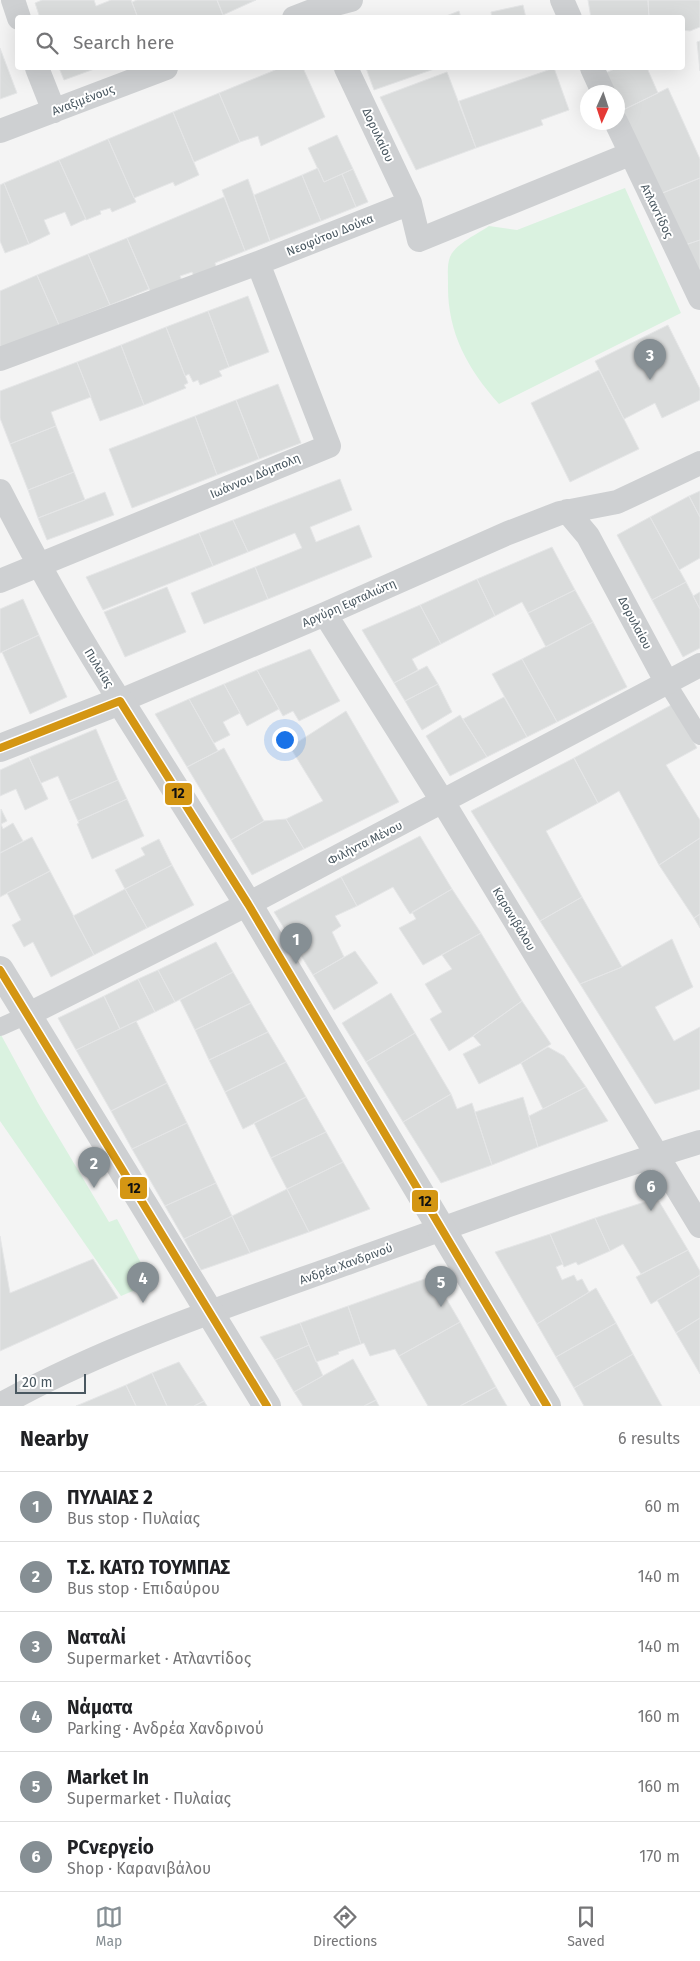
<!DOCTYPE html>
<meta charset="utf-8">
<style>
body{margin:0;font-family:"Fira Sans",sans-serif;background:#f2f2f2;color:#202124}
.compass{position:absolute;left:580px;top:85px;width:45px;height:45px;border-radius:50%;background:#fff;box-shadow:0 5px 20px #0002;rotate:183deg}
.scale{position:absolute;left:15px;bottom:12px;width:71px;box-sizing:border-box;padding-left:5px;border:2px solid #4a5861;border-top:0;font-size:14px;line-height:18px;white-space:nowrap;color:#4a5861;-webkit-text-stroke:4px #fff;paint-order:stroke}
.you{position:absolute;left:284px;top:739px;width:18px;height:18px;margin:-12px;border:4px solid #fff;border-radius:50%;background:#1a73e8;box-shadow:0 0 0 8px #1a73e833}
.badge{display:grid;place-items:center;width:32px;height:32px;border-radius:50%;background:#868f94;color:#fff;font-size:16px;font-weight:700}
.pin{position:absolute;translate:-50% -41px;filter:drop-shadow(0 1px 2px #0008)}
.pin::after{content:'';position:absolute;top:26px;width:18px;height:15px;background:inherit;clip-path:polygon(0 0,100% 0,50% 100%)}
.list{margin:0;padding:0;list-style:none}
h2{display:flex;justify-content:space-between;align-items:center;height:65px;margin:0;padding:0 20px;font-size:21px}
h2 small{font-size:16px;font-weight:400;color:#757577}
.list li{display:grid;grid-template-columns:32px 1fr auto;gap:15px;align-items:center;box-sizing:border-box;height:70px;padding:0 20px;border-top:1px solid #e0e0e0}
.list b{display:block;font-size:19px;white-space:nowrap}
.list p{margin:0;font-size:16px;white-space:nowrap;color:#757577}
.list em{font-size:16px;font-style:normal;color:#757577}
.icon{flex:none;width:28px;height:28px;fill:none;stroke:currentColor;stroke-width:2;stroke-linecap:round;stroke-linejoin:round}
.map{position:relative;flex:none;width:700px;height:1406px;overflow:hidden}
.search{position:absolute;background:#fff;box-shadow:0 5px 20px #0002;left:15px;right:15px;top:15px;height:55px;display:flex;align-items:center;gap:12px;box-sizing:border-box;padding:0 18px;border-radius:5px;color:#757577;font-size:19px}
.sheet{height:485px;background:#fff}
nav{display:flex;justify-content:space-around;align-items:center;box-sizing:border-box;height:70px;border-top:1px solid #e0e0e0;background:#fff;font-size:14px;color:#757577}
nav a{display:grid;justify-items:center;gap:2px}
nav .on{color:#868f94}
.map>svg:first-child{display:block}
</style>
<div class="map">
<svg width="700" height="1406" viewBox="0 0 700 1406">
<rect width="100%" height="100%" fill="#f4f4f4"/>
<!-- green -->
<path fill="#daf2e0" d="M625 188 681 313 499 404C467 368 447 332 448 283 448 275 447 264 450 257 456 243 478 234 489 226L517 230Z
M0 1033 38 1103 109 1222 117 1219 152 1283 121 1296 0 1121Z"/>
<!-- building -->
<path fill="#dadcdc" stroke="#e5e6e7" d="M42 0H94L96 6 111 0H131L138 18H40L35 3Z
M137 0H217L223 15 217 18H138L132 2Z
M217 0H256L223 15Z
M588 0H648L649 18H591Z
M648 0H700V27L690 31 682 30V18H649Z
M523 5 526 18H492L491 12Z
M459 11 461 18H441Z
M700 41V71L697 42Z
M0 48 17 93 0 99Z
M59 68H97L64 80Z
M280 68H303L325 117 261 146 258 136 240 142 219 93Z
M366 68H437L374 90Z
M554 68 569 110 541 120 543 125 476 148 459 101Z
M617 68H647L658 93 621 111 618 104V92H612L603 74Z
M447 72 476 148 416 170 380 97Z
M668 88 700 159V178L660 194 621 111Z
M219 93 240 142 194 162 173 112Z
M173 112 199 175 175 186 173 182 134 198 108 139Z
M337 135 353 169 324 182 308 148Z
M108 139 136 202 112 212 110 208 100 211 101 214 86 220 59 160Z
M59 160 86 219 71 226 65 212 44 220 50 234 29 244 4 183Z
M318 168 324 182 342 174 356 207 321 221 302 175Z
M353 169 368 202 356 207 342 174Z
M302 175 321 221 270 241 254 195Z
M700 178V240L685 245 660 194Z
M248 179 270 241 245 251 222 190Z
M4 183 29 244 5 253 0 241V185Z
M224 197 245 251 215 263 216 267 194 276 192 272 180 276 182 281 151 293 127 238Z
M127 238 149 289 110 305 88 254Z
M700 240V277L685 245Z
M88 254 110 305 59 325 37 275Z
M37 275 59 325 0 348V291Z
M248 296 269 352 229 367 208 311Z
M208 311 229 367 219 371 222 376 200 385 198 380 193 382 189 374 185 376 166 327Z
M668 325 700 389V400L662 418 655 403 624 419 595 361Z
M166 327 188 383 184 385 186 388 144 405 121 345Z
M121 345 144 405 100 421 77 362Z
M77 362 91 397 51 412 56 426 10 444 0 418V391Z
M599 370 639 449 570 482 531 403Z
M278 384 301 443 259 459 236 400Z
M236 400 259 459 217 475 195 416Z
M195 416 217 475 132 508 109 449Z
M56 426 74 472 28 490 10 444Z
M74 472 85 500 38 518 28 490Z
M340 479 352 510 310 527 316 542 359 525 372 557 268 599 255 567 302 548 295 533 248 552 233 520Z
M700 491V517L689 496Z
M105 492 114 515 47 540 38 518Z
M689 496 700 517V558L679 570 650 517Z
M650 517 686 582 652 600 617 535Z
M233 520 248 552 213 566 199 533Z
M199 533 213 566 103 610 86 577Z
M552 547 575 590 528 613 522 602 495 616 477 579Z
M255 567 268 599 204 624 191 593Z
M477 579 495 616 441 644 420 605Z
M686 582 700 609V648L683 657 652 600Z
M167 587 186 632 125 657 104 612Z
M575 590 593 622 546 647 528 613Z
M700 592V609L693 596Z
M23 599 39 635 0 653V609Z
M420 605 441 644 412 659 418 670 394 683 362 630Z
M593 622 627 687 557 722 522 659Z
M39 635 67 697 30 714 2 652Z
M310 649 340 701 299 721 293 711 283 716 257 670Z
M522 659 557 722 527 737 492 674Z
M427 666 438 684 405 701 394 683Z
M257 670 279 709 247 726 224 684Z
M224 684 240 713 223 722 230 735 214 743 189 699Z
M438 684 452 712 422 730 405 701Z
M504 697 527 737 487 757 463 719Z
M189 699 218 751 187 767 155 714Z
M673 704 697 748 666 765 700 820V838L659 865 619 791 598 803 574 758Z
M346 711 399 802 304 849 286 819 323 801 290 747Z
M460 715 487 757 450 776 426 736Z
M96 729 118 780 69 801 58 776 41 783 29 757Z
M224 748 264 821 231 840 187 767Z
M29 757 48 799 25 810 16 789 0 796V770Z
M574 758 598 803 546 831 582 897 540 921 471 811Z
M118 780 127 799 78 821 69 801Z
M127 799 144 836 92 859 77 824 79 823 78 821Z
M1 809 7 821 1 824 3 829 13 823 23 841 0 853Z
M286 819 304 849 252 875 231 840 264 821Z
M420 836 452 889 410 914 393 887 357 906 341 877Z
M32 837 50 871 0 897V853Z
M700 838V914L694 918 659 865Z
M159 839 172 865 125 889 115 870 145 855 141 848Z
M172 865 194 905 147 928 125 889Z
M50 871 94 955 51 977 33 942 24 947 12 925 21 920 7 893Z
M341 877 357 906 335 916 341 926 332 932 344 957 313 975 274 912Z
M125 889 147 928 94 955 73 916Z
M452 889 481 933 423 965 399 928 416 919 412 912Z
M582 897 622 967 580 984 540 921Z
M700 914V928L694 918Z
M481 933 522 1001 473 1036 449 1051 430 1019 442 1012 425 984 452 969 442 955Z
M672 939 693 987 655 1007 674 1041 700 1027V1089L655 1104 580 984 622 967Z
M216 942 233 972 175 1002 158 970Z
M355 951 378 983 334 1010 313 975Z
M158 970 175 1002 155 1012 138 979Z
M233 972 251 1003 195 1030 180 1000Z
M138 979 155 1012 120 1029 104 996Z
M391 993 415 1033 366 1062 342 1023Z
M104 996 120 1029 76 1050 58 1018Z
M522 1001 551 1044 521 1063 479 1084 463 1054 481 1045 473 1036Z
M251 1003 268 1032 209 1060 195 1030Z
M136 1021 167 1083 111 1111 76 1050Z
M268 1032 286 1062 225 1092 209 1060Z
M415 1033 451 1094 403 1122 366 1062Z
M548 1047 564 1056 586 1087 543 1109 521 1063Z
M286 1062 306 1097 243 1129 225 1092Z
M167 1083 187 1123 132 1149 111 1111Z
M586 1087 608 1121 538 1147 529 1116Z
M451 1094 457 1109 472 1103 492 1165 441 1183 403 1122Z
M306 1097 326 1132 271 1158 254 1123Z
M523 1097 538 1147 492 1165 475 1112Z
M187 1123 216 1183 165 1206 132 1149Z
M326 1132 343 1162 287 1189 271 1158Z
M343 1162 370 1209 309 1232 287 1189Z
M216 1183 232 1216 184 1239 165 1206Z
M287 1189 309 1232 250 1253 232 1216Z
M657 1198 688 1250 641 1274 623 1244 610 1251 595 1218Z
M232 1216 250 1253 201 1270 184 1239Z
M595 1218 610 1251 578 1265 576 1262 564 1267 550 1234Z
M550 1234 563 1264 556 1267 562 1280 574 1275 577 1281 582 1279 589 1292 537 1324 495 1252Z
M0 1236 10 1293 93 1259 118 1298 0 1351Z
M688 1250 700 1271V1275L651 1304 636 1277Z
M700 1275V1318L676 1333 657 1300Z
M433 1276 460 1322 399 1356 395 1349 370 1356 364 1343 361 1344 348 1306Z
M596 1288 616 1323 556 1357 537 1324Z
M348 1306 361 1344 338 1352 339 1354 316 1362 300 1323Z
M700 1318V1374L676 1333Z
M460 1322 496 1387 460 1406H428L399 1356Z
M300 1323 309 1345 275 1360 260 1337Z
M616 1323 633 1354 574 1388 556 1357Z
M309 1345 323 1376 294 1392 275 1360Z
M633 1354 662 1406H584L574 1388Z
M353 1359 376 1400 364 1406H303L294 1392Z
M179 1362 204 1401 194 1406H167L152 1373Z
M152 1373 167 1406H136L126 1385Z
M126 1385 136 1406H76Z
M496 1387 507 1406H460Z
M376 1400 379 1406H364Z
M204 1401 207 1406H194Z"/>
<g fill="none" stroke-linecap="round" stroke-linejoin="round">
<!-- pedestrian -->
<path stroke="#ced0d2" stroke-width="18" d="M667 683 700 736
M0 1027 27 1015"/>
<!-- minor -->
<path stroke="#ced0d2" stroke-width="24" d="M13 0 19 18
M562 0 570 18
M294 18 317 9 351 0
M37 68 54 111
M346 68 410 203 419 240 630 154
M592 68 603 92
M616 122 700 298
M0 131 166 68
M0 359 258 263 410 203
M0 491C37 563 76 633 120 701L325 614 508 533 560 513 617 502 700 463
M567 511 588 536 667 683
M0 581 329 446 258 263
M325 614 443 802 700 1226
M27 1015 248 904 700 665
M0 1405C107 1346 224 1307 339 1266 458 1223 578 1179 700 1142"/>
<!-- tertiary -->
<path stroke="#ced0d2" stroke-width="28" d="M0 748 120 701 248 904 547 1406
M0 970 267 1406"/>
<!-- bus-1 casing -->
<g stroke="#fff" stroke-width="11">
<path id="bus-1" d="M0 748 120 701 248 904 547 1406
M0 970 267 1406"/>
</g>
<!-- bus-1 -->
<use href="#bus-1" stroke="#d49613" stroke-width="8"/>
</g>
<g text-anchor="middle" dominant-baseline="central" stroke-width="4" stroke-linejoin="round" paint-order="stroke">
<!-- street labels -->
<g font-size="12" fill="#4a5861" stroke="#fff">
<text transform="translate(83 100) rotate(-21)">Αναξιμένους</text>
<text transform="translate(378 135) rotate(65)">Δορυλαίου</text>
<text transform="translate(657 211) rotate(64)">Ατλαντίδος</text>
<text transform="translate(330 235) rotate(-22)">Νεοφύτου Δούκα</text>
<text transform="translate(255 476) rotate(-23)">Ιωάννου Δόμπολη</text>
<text transform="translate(349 603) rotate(-24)">Αργύρη Εφταλιώτη</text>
<text transform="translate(635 623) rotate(62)">Δορυλαίου</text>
<text transform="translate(99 668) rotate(58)">Πυλαίας</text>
<text transform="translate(365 843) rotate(-27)">Φιλήντα Μένου</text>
<text transform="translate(514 919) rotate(59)">Καρανιβάλου</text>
<text transform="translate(346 1264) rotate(-20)">Ανδρέα Χανδρινού</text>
</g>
</g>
<g stroke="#fff" stroke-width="2">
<rect x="164" y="782" width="29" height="24" rx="5" fill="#d49613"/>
<rect x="119" y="1176" width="29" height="24" rx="5" fill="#d49613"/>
<rect x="411" y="1189" width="28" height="24" rx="5" fill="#d49613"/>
</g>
<g font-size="14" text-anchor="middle" font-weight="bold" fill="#111">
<text x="178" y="798">12</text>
<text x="134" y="1193">12</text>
<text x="425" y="1206">12</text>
</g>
</svg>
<svg class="compass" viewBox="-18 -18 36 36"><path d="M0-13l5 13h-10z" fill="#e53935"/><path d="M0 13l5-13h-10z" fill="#757577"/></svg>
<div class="scale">20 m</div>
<div class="you"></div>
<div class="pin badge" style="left:296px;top:964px">1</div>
<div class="pin badge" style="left:94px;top:1188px">2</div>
<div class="pin badge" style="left:650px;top:380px">3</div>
<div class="pin badge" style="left:143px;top:1303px">4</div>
<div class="pin badge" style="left:441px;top:1307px">5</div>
<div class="pin badge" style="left:651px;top:1211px">6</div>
<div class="search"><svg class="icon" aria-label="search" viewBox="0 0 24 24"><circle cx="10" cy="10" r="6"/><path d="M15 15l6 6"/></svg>Search here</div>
</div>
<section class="sheet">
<h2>Nearby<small>6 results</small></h2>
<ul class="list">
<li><span class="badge">1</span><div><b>ΠΥΛΑΙΑΣ 2</b><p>Bus stop · Πυλαίας</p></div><em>60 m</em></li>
<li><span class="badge">2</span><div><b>Τ.Σ. ΚΑΤΩ ΤΟΥΜΠΑΣ</b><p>Bus stop · Επιδαύρου</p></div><em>140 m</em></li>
<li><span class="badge">3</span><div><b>Ναταλί</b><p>Supermarket · Ατλαντίδος</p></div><em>140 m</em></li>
<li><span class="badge">4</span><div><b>Νάματα</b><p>Parking · Ανδρέα Χανδρινού</p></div><em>160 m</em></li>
<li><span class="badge">5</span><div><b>Market In</b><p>Supermarket · Πυλαίας</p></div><em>160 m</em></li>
<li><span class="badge">6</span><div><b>PCνεργείο</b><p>Shop · Καρανιβάλου</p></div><em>170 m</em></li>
</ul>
</section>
<nav>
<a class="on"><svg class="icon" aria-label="map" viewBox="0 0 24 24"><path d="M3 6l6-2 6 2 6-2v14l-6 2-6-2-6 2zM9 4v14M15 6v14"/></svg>Map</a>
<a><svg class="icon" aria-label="directions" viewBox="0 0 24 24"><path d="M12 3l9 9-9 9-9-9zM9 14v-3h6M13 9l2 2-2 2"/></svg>Directions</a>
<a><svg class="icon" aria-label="saved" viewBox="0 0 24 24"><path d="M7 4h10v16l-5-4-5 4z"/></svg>Saved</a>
</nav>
